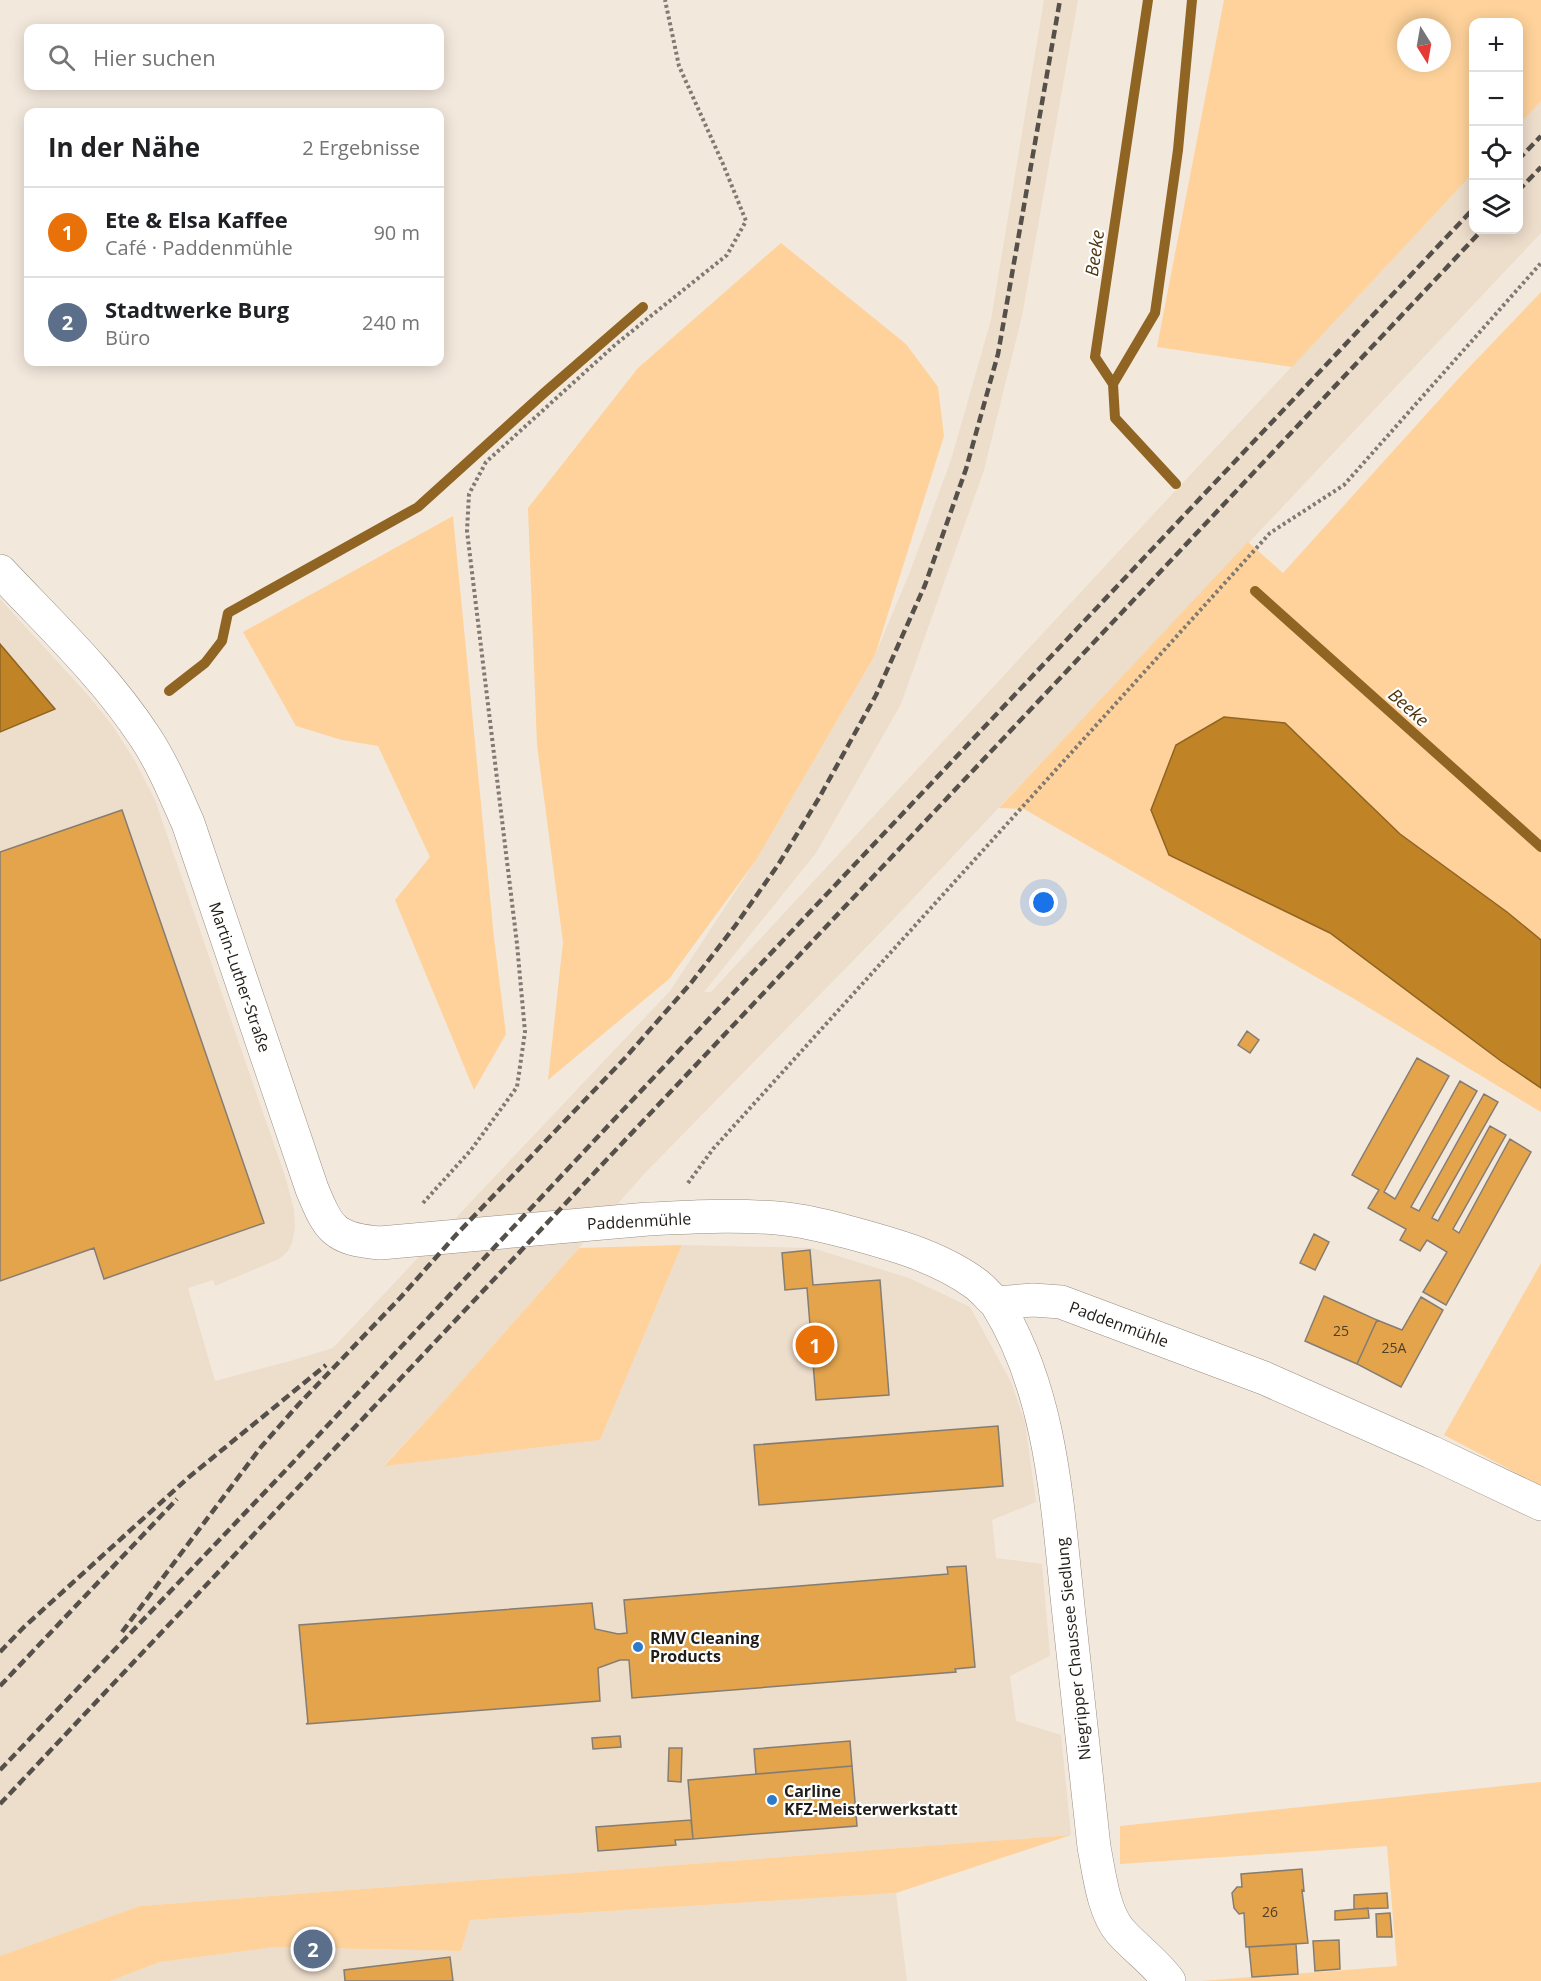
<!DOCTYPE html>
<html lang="de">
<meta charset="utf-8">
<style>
body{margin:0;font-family:"Open Sans",sans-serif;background:#f2f2f2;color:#202124}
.controls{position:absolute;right:18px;top:18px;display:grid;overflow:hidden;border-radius:12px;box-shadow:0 3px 15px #0003}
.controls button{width:54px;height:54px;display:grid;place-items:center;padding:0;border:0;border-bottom:2px solid #e0e0e0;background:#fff;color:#202124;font:30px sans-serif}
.compass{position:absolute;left:1397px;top:18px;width:54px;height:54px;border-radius:50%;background:#fff;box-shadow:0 3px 15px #0003;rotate:169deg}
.you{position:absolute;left:1044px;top:903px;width:21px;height:21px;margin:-15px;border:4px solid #fff;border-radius:50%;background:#1a73e8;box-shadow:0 0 0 9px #1a73e833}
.badge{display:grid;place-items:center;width:39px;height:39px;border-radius:50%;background:#2d7aca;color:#fff;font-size:20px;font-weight:700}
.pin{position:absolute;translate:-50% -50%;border:3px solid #fff;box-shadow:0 2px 6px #0006}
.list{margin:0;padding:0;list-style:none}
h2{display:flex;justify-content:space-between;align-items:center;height:78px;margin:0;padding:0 24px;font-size:26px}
h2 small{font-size:20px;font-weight:400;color:#757577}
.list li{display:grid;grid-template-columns:39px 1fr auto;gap:18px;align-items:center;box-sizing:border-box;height:90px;padding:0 24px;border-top:2px solid #e0e0e0}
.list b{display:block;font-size:22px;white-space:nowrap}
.list p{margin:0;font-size:20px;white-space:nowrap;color:#757577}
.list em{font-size:20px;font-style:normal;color:#757577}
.icon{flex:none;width:33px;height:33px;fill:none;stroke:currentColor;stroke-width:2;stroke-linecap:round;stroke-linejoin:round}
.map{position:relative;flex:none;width:1541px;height:1981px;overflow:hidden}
.search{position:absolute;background:#fff;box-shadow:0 3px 15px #0003;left:24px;top:24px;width:420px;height:66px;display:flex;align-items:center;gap:15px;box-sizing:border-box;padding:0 21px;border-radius:12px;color:#757577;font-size:22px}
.panel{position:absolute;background:#fff;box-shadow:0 3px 15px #0003;left:24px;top:108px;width:420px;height:258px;border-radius:12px}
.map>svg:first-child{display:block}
</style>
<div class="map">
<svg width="1541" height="1981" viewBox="0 0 1541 1981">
<rect width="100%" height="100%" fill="#f3e8dc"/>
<!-- built -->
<path fill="#edddcb" d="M1044 0H1078L1022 316 984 470 901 704 816 853 704 992H711L1119 551 1473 173 1474 230H1518L1519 125 1541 101V233L887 926 644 1174 438 1408 384 1465 600 1440 682 1245 812 1248 909 1278 970 1307 1011 1382 1025 1423 1036 1502 992 1520 996 1558 1042 1564 1050 1656 1010 1676 1016 1721 1061 1735 1071 1835 140 1906 0 1956V599L87 694 112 725 135 761 155 800 286 1179 294 1210 295 1228 292 1243 287 1252 279 1259 215 1286 213 1280 188 1288 215 1381 290 1361 333 1348 670 991 756 860 875 655 910 572 951 460 991 320Z
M896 1893 907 1981H110L160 1962 275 1947 461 1951 470 1920Z"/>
<!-- green -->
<path fill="#fed29a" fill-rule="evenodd" d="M1224 0H1541V101L1519 125 1518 22H1474L1473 173 1292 367 1157 347ZM1406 27H1442V63H1406Z
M781 243 906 344 938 387 944 436 875 655 756 860 669 979 548 1080 563 942 537 745 528 508 638 368Z
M1541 292V940L1507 912 1400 834 1170 855 1330 933 1501 1061 1541 1088V1112L1356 1000 1024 809 999 808 1248 542 1283 573 1459 378Z
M453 516 494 938 506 1034 474 1090 395 900 430 857 378 746 342 740 296 726 243 632Z
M682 1245 600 1440 384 1466 438 1408 579 1248Z
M1541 1263V1486L1444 1435Z
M1541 1782V1981H1201L1397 1966 1387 1846 1120 1864V1826Z
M1071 1835 896 1893 470 1920 461 1951 275 1947 160 1962 110 1981H0V1956L140 1906Z"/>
<!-- water -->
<path fill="#c08326" stroke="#906422" stroke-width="1.5" d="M0 644 55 709 0 732Z
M1224 717 1285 723 1400 834 1507 912 1541 940V1088L1501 1061 1330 933 1169 855 1151 810 1176 745Z"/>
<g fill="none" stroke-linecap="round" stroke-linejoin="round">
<!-- stream -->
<path stroke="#906422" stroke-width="10" d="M1148 0 1095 357 1113 384 1115 418 1176 484
M1113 384 1155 313 1178 150 1192 0
M1255 591 1541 847
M169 691 205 663 222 641 228 613 418 507 544 393 643 307"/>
</g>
<!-- building -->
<path fill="#e3a44c" stroke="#867d72" stroke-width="1.5" d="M122 810 264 1223 104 1279 94 1248 0 1281V852Z
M1247 1031 1259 1040 1250 1053 1238 1045Z
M1417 1058 1449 1076 1384 1192 1395 1199 1460 1081 1477 1091 1411 1207 1419 1211 1484 1094 1498 1102 1432 1218 1438 1221 1490 1126 1506 1135 1453 1229 1459 1233 1510 1139 1531 1152 1446 1305 1423 1292 1447 1252 1427 1240 1420 1251 1400 1240 1406 1229 1368 1208 1379 1190 1352 1175Z
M1314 1234 1329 1242 1315 1270 1300 1263Z
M810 1250 813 1285 880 1280 889 1395 816 1400 807 1288 785 1290 782 1253Z
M1324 1296 1377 1320 1357 1364 1305 1341Z
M1421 1297 1443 1310 1401 1387 1357 1364 1377 1320 1402 1330Z
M998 1426 1003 1486 759 1505 754 1445Z
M966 1566 975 1667 955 1669 956 1672 632 1698 629 1660H620L598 1668 600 1701 306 1724 308 1723 299 1625 592 1603 595 1629 618 1634 627 1633 624 1600 948 1574 947 1567Z
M620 1736 621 1747 593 1749 592 1738Z
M850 1741 852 1766 756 1774 754 1749Z
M669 1748H682L681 1782 668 1781Z
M852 1766 857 1826 693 1839 688 1780Z
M691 1820 693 1839 675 1840 676 1845 598 1851 596 1827Z
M1302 1869 1304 1891 1302 1890 1308 1943 1246 1947 1244 1913 1239 1914 1234 1908 1232 1893 1237 1887H1242L1241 1874Z
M1387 1893 1388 1908 1354 1909V1895Z
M1368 1908 1369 1918 1335 1920V1911Z
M1390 1913 1392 1937H1377L1376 1914Z
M1339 1940 1340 1969 1315 1971 1313 1941Z
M1296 1944 1298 1974 1252 1977 1249 1947Z
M450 1957 453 1981H345L344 1970Z"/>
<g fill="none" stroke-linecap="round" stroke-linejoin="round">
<!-- minor casing -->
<g stroke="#998f84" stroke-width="34">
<path id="minor" d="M0 571C50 624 105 676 145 737 163 764 175 794 188 823L312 1189C329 1230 334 1239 380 1243L648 1219C693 1217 740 1214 786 1219 805 1221 825 1226 844 1231 889 1243 938 1256 976 1284 983 1289 989 1297 996 1303L1033 1300 1061 1302 1264 1378 1431 1452 1541 1504
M996 1303C1052 1392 1057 1504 1068 1606 1077 1686 1085 1767 1094 1847 1099 1872 1103 1911 1120 1931 1135 1948 1155 1962 1169 1981"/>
</g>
<!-- path -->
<path stroke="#817a72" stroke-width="4" stroke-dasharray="3 3" stroke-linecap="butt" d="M688 1183 713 1149 1270 533 1344 485 1541 263
M423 1203 471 1150 517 1087 525 1032 517 944 467 531 469 494 486 462 616 344 727 255 746 221 723 164 679 66 665 0"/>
<!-- minor -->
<use href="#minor" stroke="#fff" stroke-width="33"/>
<!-- rail -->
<path stroke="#56504a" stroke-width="4.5" stroke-dasharray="9 4.5" stroke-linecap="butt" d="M1518 160 1541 136
M1518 191 1541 167
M122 1632 261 1447 298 1405 400 1298 455 1236 626 1057 691 983 735 926 778 865 819 798 876 695 925 585 966 469 998 354 1060 0
M0 1652 24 1627 189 1477 326 1365
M0 1686 177 1499
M0 1770 284 1472 607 1127 1474 208
M0 1804 1482 230"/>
</g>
<!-- markers -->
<g fill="#2d7aca" stroke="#fff" stroke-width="2">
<circle cx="638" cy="1647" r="6"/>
<circle cx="772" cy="1800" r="6"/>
</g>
<g text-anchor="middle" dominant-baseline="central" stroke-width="4.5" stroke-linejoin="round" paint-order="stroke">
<!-- number labels -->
<g font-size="14" fill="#513e25">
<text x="1341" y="1330">25</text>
<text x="1394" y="1347">25A</text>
<text x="1270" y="1911">26</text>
</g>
<!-- street labels -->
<g font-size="16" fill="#201c18" stroke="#fff">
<text transform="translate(240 977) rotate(71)">Martin-Luther-Straße</text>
<text transform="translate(639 1221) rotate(-3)">Paddenmühle</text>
<text transform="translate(1119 1324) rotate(20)">Paddenmühle</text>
<text transform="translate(1073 1649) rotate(-96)">Niegripper Chaussee Siedlung</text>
</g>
<!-- poi labels -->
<g font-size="16" font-weight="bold" fill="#201c18" stroke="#fff" text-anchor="start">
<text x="650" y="1638">RMV Cleaning<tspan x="650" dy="18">Products</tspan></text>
<text x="784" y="1791">Carline<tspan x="784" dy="18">KFZ-Meisterwerkstatt</tspan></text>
</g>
<!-- water labels -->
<g font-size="18" font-style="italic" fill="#503611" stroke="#fff">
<text transform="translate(1094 253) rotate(-82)">Beeke</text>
<text transform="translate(1409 707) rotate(42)">Beeke</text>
</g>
</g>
</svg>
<div class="controls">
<button>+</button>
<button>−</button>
<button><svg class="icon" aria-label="locate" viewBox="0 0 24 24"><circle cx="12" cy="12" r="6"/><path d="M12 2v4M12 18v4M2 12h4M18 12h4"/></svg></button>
<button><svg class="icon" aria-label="layers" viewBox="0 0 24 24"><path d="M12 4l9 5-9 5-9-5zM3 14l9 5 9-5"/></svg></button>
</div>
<svg class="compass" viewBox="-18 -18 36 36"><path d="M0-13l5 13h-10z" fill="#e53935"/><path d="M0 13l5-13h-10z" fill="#757577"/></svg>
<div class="you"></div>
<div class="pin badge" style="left:815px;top:1345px;background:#e8710a">1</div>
<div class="pin badge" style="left:313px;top:1949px;background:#5c6f8a">2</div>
<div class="search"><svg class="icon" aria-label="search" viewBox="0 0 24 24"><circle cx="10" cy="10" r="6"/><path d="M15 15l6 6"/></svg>Hier suchen</div>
<section class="panel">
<h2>In der Nähe<small>2 Ergebnisse</small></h2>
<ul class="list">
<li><span class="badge" style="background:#e8710a">1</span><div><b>Ete &amp; Elsa Kaffee</b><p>Café · Paddenmühle</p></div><em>90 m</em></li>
<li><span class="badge" style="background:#5c6f8a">2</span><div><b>Stadtwerke Burg</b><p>Büro</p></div><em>240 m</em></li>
</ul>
</section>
</div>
